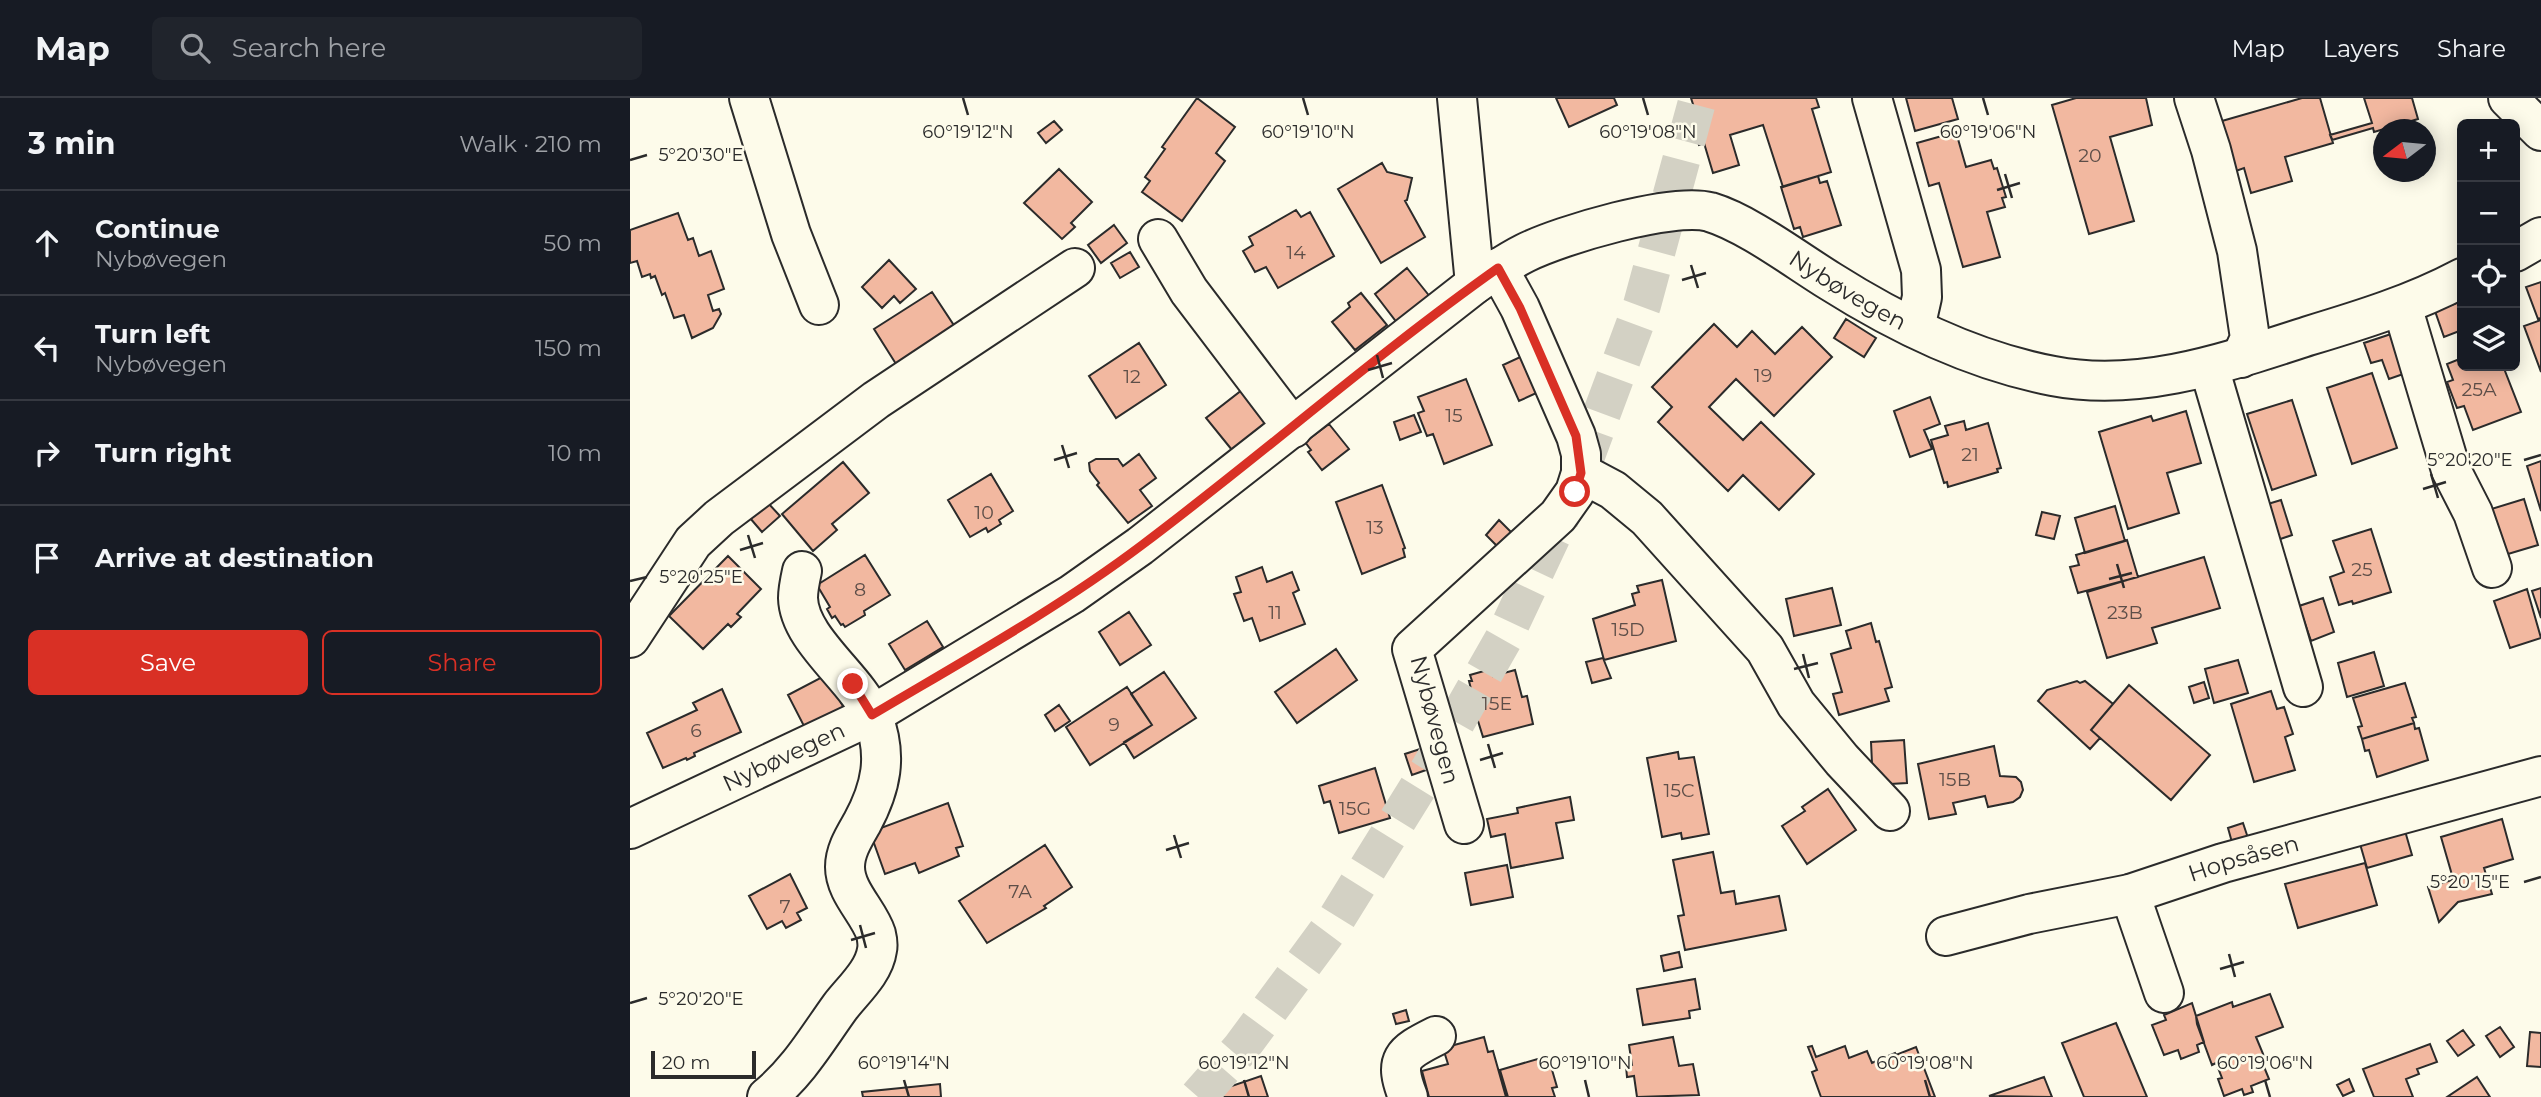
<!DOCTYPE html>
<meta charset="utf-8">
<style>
body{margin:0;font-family:Montserrat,sans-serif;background:#20242c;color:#f1f3f6}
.controls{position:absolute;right:21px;top:21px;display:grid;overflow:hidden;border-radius:10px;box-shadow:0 4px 18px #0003}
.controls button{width:63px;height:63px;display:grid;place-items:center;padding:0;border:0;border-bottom:2px solid #363941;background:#171b24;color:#f1f3f6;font:35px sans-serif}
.compass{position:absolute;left:1743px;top:21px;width:63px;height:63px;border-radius:50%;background:#171b24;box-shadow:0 4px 18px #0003;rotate:254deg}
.scale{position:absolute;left:21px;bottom:18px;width:105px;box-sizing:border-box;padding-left:7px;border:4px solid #2b2b2b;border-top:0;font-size:19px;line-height:24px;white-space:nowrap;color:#2b2b2b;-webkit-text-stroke:5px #fdfbea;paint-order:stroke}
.stop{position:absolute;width:21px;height:21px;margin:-16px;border:5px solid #d93025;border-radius:50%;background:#fff}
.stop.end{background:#d93025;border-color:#fff;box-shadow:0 2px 7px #0008}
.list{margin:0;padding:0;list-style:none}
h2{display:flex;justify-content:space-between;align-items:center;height:91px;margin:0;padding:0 28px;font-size:30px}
h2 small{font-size:23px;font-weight:400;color:#9ea1a6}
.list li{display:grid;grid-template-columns:46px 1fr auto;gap:21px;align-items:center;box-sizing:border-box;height:105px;padding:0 28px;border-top:2px solid #363941}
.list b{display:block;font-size:26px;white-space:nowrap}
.list p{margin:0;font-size:23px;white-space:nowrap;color:#9ea1a6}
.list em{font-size:23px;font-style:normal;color:#9ea1a6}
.actions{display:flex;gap:14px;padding:21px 28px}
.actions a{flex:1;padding:16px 0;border:2px solid #d93025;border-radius:10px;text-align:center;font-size:24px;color:#d93025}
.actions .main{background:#d93025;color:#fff}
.icon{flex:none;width:38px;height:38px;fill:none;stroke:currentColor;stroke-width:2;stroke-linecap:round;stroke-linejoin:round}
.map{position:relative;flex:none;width:1911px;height:999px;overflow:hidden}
header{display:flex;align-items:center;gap:42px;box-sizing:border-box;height:98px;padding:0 35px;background:#171b24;border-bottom:2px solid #363941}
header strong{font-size:33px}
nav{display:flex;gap:38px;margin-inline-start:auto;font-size:24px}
.search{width:490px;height:63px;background:#20242c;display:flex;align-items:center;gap:18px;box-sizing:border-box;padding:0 24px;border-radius:10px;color:#9ea1a6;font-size:26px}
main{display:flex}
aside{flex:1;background:#171b24}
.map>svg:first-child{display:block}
</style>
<header>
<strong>Map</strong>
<div class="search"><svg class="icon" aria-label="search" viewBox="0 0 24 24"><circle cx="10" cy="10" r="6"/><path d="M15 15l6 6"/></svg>Search here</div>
<nav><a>Map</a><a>Layers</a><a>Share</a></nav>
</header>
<main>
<aside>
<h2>3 min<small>Walk · 210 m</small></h2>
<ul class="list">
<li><svg class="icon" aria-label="ahead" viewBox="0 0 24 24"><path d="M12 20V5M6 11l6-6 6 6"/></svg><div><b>Continue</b><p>Nybøvegen</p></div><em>50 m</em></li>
<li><svg class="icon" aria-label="left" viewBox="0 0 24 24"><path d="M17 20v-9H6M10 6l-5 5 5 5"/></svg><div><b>Turn left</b><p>Nybøvegen</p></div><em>150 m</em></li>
<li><svg class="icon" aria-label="right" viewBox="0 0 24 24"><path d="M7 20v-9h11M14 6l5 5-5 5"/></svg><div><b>Turn right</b></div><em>10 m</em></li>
<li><svg class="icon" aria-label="arrive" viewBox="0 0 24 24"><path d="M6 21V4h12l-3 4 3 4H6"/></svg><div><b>Arrive at destination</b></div></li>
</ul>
<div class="actions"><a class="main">Save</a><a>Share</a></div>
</aside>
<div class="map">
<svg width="1911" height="999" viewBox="0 0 1911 999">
<rect width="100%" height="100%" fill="#fdfbea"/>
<!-- building -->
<path fill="#f2b8a0" stroke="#2b2b2b" stroke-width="2" d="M567 0 605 29 586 55 595 63 552 123 512 94 520 83 515 79 535 51 532 49Z
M926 0H984L987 7 939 29Z
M1061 0H1186L1189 9 1182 11 1201 74 1153 89 1133 27 1100 37 1109 67 1083 75 1074 45 1069 47 1062 24 1068 22Z
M1276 0H1322L1328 21 1285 33Z
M1446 0H1516L1522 27 1480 39 1504 123 1459 136 1422 7Z
M1672 0H1690L1703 45 1655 59 1662 83 1621 95 1614 70 1606 73 1592 23Z
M1734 0H1782L1788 21 1744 34 1743 30 1702 42 1700 37 1742 25Z
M424 23 432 32 416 45 408 35Z
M1326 34 1336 69 1361 62 1364 71 1367 70 1376 99 1372 100 1375 109 1357 114 1370 159 1333 169 1309 85 1299 88 1287 45Z
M752 65 757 74 782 80 777 102 775 103 795 139 751 165 708 91Z
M429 71 462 104 441 125 445 129 432 141 394 105Z
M1188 78 1190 85 1197 83 1211 127 1173 139 1170 129 1164 131 1151 89Z
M666 112 671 119 680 114 704 158 648 190 636 169 625 174 613 153 623 147 619 139Z
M48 115 58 142 63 140 69 158 81 153 94 191 78 197 83 213 89 211 91 216 83 230 62 240 54 217 44 220 35 195 32 197 25 178 21 180 20 176 12 179 7 163 0 165V132Z
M484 127 497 145 471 165 458 147Z
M500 154 509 169 490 180 481 165Z
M259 162 286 191 270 205 264 198 252 210 232 189Z
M777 170 801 200 768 226 745 196Z
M1911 184V220L1908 221 1896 189Z
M302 194 327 232 266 266 244 231Z
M731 195 757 227 725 252 702 224 720 209 718 205Z
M1832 203V232L1814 239 1805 213Z
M1216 221 1246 240 1234 259 1204 240Z
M1911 222V274L1894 228Z
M1084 226 1107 249 1122 233 1145 256 1172 229 1202 259 1144 318 1106 281 1079 309 1113 342 1131 324 1184 376 1149 412 1113 377 1098 393 1028 324 1042 309 1022 289Z
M1767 234 1779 274 1759 281 1752 262 1741 265 1734 245Z
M509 245 536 287 486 320 459 278Z
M897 256 913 292 889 303 873 267Z
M1832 260V268H1873L1891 314 1843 332 1834 308 1827 310 1817 284 1823 282 1817 266Z
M1742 275 1767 350 1722 366 1697 290Z
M836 281 862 347 814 366 803 336 797 338 788 315 794 313 788 299Z
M612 292 637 324 602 352 576 320Z
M1300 299 1310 326 1294 332 1302 351 1280 359 1264 313Z
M1662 302 1686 377 1642 392 1617 316Z
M1556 313 1571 365 1537 375 1549 415 1498 431 1469 334 1521 318 1523 323Z
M784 317 791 334 770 342 764 324Z
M1334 323 1336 332 1358 325 1371 370 1367 371 1368 374 1318 389 1317 384 1314 385 1301 342 1318 337 1315 328Z
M699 326 719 351 692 372 678 354 681 352 675 344Z
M509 356 526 380 510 392 522 408 498 425 467 387 469 385 460 373 459 365 466 361H488L493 368Z
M1911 363V413L1897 368Z
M213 364 239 395 202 426 207 432 183 453 152 416Z
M361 376 383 413 369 422 371 426 358 434 356 430 340 439 318 402Z
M752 387 775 450 773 451 775 459 732 476 706 404Z
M1894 401 1908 447 1868 459 1855 413Z
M1651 402 1662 437 1639 445 1628 409Z
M138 405 150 418 132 434 120 420Z
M1485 408 1495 443 1455 455 1445 420Z
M1412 414 1430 418 1424 441 1406 437Z
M869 422 881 434 867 448 856 437Z
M1741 431 1761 494 1723 506 1722 503 1709 507 1700 479 1714 474 1703 443Z
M1497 442 1508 479 1448 495 1440 469 1449 467 1446 457Z
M235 457 260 497 234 513 235 517 215 529 213 526 211 527 205 518 202 520 197 511 200 509 187 487Z
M98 458 131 491 107 516 111 519 101 529 98 526 73 551 39 518Z
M1574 459 1590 510 1522 530 1527 545 1477 560 1457 494Z
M632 469 637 484 662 474 669 492 663 495 675 526 630 543 622 520 614 523 604 496 611 494 606 479Z
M1032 482 1046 543 974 562 963 521 1005 507 1002 496 1009 494 1007 488Z
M1202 490 1211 527 1164 538 1156 501Z
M1911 490V520L1902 493Z
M1897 491 1911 540 1880 550 1864 503Z
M1693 500 1704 534 1681 543 1669 508Z
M499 514 521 547 490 567 469 534Z
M297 523 313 549 275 572 259 546Z
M1241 525 1246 544 1249 543 1262 589 1255 591 1259 603 1209 617 1203 596 1212 594 1201 556 1221 550 1216 533Z
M706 551 727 582 667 625 645 594Z
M1744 554 1754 588 1717 599 1708 565Z
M973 560 981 580 962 585 956 564Z
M1608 562 1618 595 1584 605 1575 571Z
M861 571 863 578 885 572 892 599 897 598 903 626 853 639 848 623 843 624 837 601 843 599 839 583H842L840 577Z
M534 574 566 620 504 660 494 644 522 627 501 596Z
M196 577 214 610 175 630 158 597Z
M1447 583 1450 585 1455 583 1483 606 1461 632 1470 640 1460 651 1408 603 1417 592Z
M1574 584 1579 600 1564 605 1559 589Z
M1775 585 1786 619 1782 620 1784 625 1732 641 1728 629 1732 628 1723 600Z
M1499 587 1580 657 1541 702 1461 632Z
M497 589 522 627 460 667 436 629Z
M92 591 111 634 64 655 65 658 57 662 56 660 33 670 17 635 67 612 63 605Z
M1641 593 1647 611 1654 609 1663 636 1655 639 1665 672 1624 684 1601 606Z
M429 607 440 623 425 633 415 617Z
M1784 625 1785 631 1789 630 1798 662 1747 679 1739 652 1735 653 1732 641Z
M1274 642 1277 685 1243 687 1241 644Z
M1364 648 1370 678 1386 679 1391 684 1393 692 1390 699 1383 704 1358 709 1355 698 1323 705 1326 716 1299 721 1288 666Z
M790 651 796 672 782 677 775 656Z
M1048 654 1049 661 1064 659 1079 736 1052 741 1051 735 1032 739 1017 660Z
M745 670 760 720 709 735 700 703 694 705 689 688Z
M1198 691 1226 732 1177 766 1152 728 1175 713 1172 709Z
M940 699 944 722 926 725 933 760 881 770 875 736 861 739 857 721 888 715 887 710Z
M318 705 333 748 326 750 329 758 289 775 285 765 255 776 240 734Z
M1872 721 1883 761 1854 770 1862 796 1828 804 1809 824 1798 789 1822 782V777L1811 739Z
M1613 725 1619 743 1603 748 1598 730Z
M1773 726 1782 757 1737 770 1728 739Z
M415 747 442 789 414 808 416 810 357 845 329 803Z
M1083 754 1091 795 1104 793 1106 806 1149 798 1156 832 1055 852 1048 818 1054 817 1043 762Z
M1735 765 1747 807 1668 830 1655 786Z
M877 767 883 799 841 807 835 775Z
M160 776 177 810 167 815 171 822 156 830 152 823 137 831 119 798Z
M1049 854 1052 869 1034 873 1031 858Z
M1065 881 1070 911 1059 913 1060 920 1013 927 1007 891Z
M1640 896 1653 929 1626 939 1636 963 1632 964 1639 981 1621 988 1623 994 1614 997 1612 991 1594 998 1588 981 1592 980 1586 965 1582 967 1567 926 1566 918 1602 904 1603 909Z
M1562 905 1574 944 1567 947 1569 954 1551 961 1548 952 1534 957 1522 927 1536 922 1534 917Z
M776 912 779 923 766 926 763 916Z
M1486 925 1517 999H1454L1432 945Z
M1870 929 1884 949 1870 959 1856 938Z
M1833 932 1844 947 1828 958 1817 943Z
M1900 934 1911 935V969L1897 968Z
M854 939 858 954 863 953 876 999H799L792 973 818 966 813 950Z
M1043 939 1049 968 1063 966 1069 997 1007 999 1004 978 997 979 996 968 1002 967 999 947Z
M1800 946 1807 964 1787 971 1789 976 1776 981 1783 999H1744L1733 971Z
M1182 948 1186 959 1215 948 1219 960 1237 953 1242 965 1265 955 1266 957 1286 949 1305 999H1191L1182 974 1187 972 1178 949Z
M918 958 927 989 922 990 925 999H878L870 972Z
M631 978 638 999H586L584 994Z
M1414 979 1422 999 1359 998Z
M1847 979 1860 999H1817Z
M1719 981 1724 993 1713 998 1707 987Z
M310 986 311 999H233L232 994Z"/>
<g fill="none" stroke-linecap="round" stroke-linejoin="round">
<!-- major-tunnel -->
<path stroke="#d3d1c4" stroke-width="38" stroke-dasharray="38 19" stroke-linecap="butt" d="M568 999 611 950 705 823 800 670 874 540 943 393 1012 207 1068 0"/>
<!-- minor casing -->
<g stroke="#2b2b2b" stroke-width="42">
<g id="minor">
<path d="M119 0 161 136 189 207"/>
<path d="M827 0 845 186"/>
<path d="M1242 0 1291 172 1292 199 1285 230"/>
<path d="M1564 0 1581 52 1607 153 1620 240 1611 260"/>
<path d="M1878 0 1911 33"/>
<path d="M528 141 559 193 663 330"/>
<path d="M1885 154 1911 139"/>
<path d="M868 170 890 210 946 338 951 356V375L983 392 1017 420 1135 551 1166 606 1212 662 1260 713"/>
<path d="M1772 208 1821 372 1843 415 1862 470"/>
<path d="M1579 269 1673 589"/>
<path d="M0 540 63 444 89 420 246 302 445 170"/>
<path d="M834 726 782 551 928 418 945 394 951 375"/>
<path id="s1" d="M0 731 242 617 442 496 510 448 845 186C861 175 877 164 895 155 931 137 1042 104 1080 114 1117 125 1166 162 1200 183 1268 226 1344 263 1423 278 1510 295 1597 264 1678 238 1731 222 1783 206 1832 180"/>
<path d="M1500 796 1534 895"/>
<path id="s2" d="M1316 838 1399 816 1500 796 1593 765 1911 678"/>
<path d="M137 999C168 974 187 941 210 909 223 892 244 874 247 852 248 848 247 840 246 836 239 814 215 794 215 769 215 753 224 739 232 725 251 690 258 658 243 619 227 580 169 542 168 500 168 491 170 482 172 473"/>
<path d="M778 999C763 961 772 955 806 938"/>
</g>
</g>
<!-- minor -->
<use href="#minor" stroke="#fdfbea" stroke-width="38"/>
</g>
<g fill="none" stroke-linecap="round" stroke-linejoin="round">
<!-- route -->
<path stroke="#d93025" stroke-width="9" d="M223 586 242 617C333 563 427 511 512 447 632 357 745 257 868 170L890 210 946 338 951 375 945 394"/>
</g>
<!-- ticks -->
<path fill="none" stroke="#2b2b2b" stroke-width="2.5" d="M333 0 338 17M673 0 678 17M1013 0 1018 17M1353 0 1358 17M0 62 17 57M1375 76 1382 100M1367 92 1390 85M1061 167 1068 190M1052 182 1076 175M747 257 753 280M738 272 762 265M432 347 439 370M424 362 447 355M1894 362 1911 357M1801 376 1808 400M1793 391 1816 384M118 437 125 460M110 452 133 445M1487 466 1494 490M1479 481 1502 475M0 483 17 479M1173 556 1179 580M1164 571 1188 565M858 646 865 670M850 662 873 655M544 737 551 760M536 752 559 745M1894 784 1911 779M230 827 236 850M221 842 245 835M1599 856 1605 879M1590 871 1614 864M0 905 17 900M274 982 279 999M614 982 619 999M955 982 959 999M1295 982 1300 999M1635 982 1640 999"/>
<g text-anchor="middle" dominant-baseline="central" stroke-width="5" stroke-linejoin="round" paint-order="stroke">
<!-- number labels -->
<g font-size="19" fill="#5d4e48">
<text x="1460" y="57">20</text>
<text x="666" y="154">14</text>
<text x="1133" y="277">19</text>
<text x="502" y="278">12</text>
<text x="1849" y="291">25A</text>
<text x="824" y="317">15</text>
<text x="1340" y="356">21</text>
<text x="354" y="414">10</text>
<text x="745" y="429">13</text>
<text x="1732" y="471">25</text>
<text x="230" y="491">8</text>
<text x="645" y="514">11</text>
<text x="1495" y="514">23B</text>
<text x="998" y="531">15D</text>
<text x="867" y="605">15E</text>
<text x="484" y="626">9</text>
<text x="66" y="632">6</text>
<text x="1325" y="681">15B</text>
<text x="1049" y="692">15C</text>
<text x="725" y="710">15G</text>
<text x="390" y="793">7A</text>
<text x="155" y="808">7</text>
</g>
<!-- street labels -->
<g font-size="23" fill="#2b2b2b" stroke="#fdfbea">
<text stroke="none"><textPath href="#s1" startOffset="1419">Nybøvegen</textPath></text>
<text transform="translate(805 622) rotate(75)">Nybøvegen</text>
<text stroke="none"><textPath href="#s1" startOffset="170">Nybøvegen</textPath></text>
<text stroke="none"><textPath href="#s2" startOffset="308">Hopsåsen</textPath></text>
</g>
</g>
<g font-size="18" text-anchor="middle" fill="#2b2b2b" stroke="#fdfbea" stroke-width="5" stroke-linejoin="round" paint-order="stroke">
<text x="338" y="40">60°19'12"N</text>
<text x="678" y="40">60°19'10"N</text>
<text x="1018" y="40">60°19'08"N</text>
<text x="1358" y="40">60°19'06"N</text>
<text x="71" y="63">5°20'30"E</text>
<text x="1840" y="368">5°20'20"E</text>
<text x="71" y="485">5°20'25"E</text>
<text x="1840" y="790">5°20'15"E</text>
<text x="71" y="907">5°20'20"E</text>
<text x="274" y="971">60°19'14"N</text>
<text x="614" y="971">60°19'12"N</text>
<text x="955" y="971">60°19'10"N</text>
<text x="1295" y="971">60°19'08"N</text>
<text x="1635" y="971">60°19'06"N</text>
</g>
</svg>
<div class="controls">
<button>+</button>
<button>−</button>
<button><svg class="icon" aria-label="locate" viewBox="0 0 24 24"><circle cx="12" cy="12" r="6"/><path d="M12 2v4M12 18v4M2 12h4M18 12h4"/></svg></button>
<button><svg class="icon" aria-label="layers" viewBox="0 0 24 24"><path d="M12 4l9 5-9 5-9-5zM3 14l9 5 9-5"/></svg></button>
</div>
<svg class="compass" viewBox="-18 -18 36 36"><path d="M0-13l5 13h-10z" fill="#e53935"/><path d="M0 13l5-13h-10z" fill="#9ea1a6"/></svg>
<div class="scale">20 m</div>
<div class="stop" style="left:945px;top:394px"></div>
<div class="stop end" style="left:223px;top:586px"></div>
</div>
</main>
